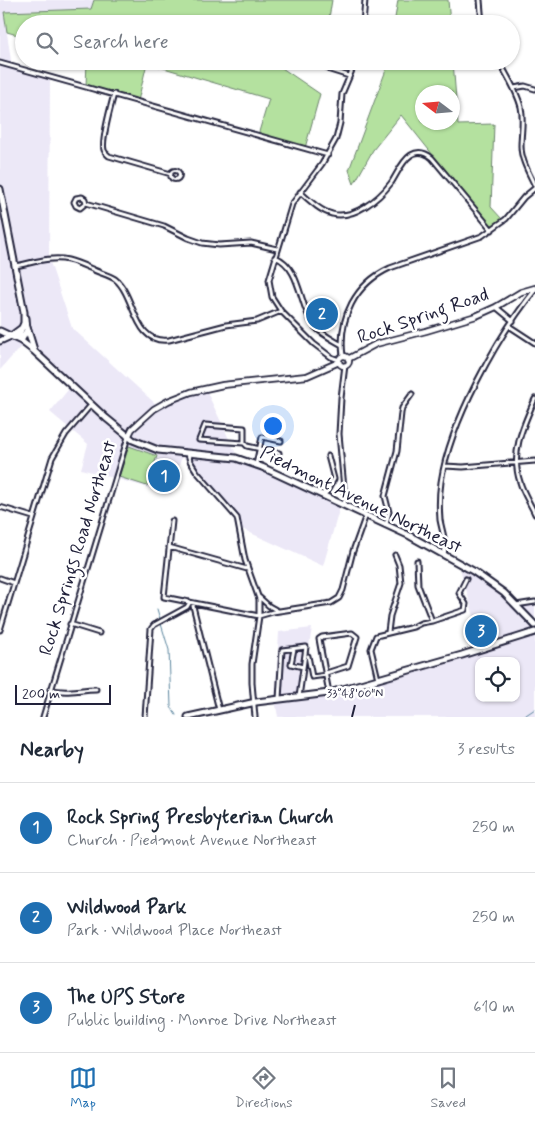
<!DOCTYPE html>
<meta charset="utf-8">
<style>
body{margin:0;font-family:Mynerve,sans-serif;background:#f6f6f7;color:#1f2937}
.controls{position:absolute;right:15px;bottom:15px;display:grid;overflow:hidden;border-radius:10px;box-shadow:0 1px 4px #0004}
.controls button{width:45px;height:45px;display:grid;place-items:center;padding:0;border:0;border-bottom:1px solid #e0e1e3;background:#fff;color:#1f2937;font:25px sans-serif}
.compass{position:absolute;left:415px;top:85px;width:45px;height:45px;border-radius:50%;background:#fff;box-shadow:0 1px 4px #0004;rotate:286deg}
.scale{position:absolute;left:15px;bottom:12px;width:96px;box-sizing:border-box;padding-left:5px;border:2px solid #22223b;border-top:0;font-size:14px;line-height:18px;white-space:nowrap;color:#22223b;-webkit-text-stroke:4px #fff;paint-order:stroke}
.you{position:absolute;left:272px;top:425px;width:18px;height:18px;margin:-12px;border:4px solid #fff;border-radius:50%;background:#1a73e8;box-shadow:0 0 0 8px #1a73e833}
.badge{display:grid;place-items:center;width:32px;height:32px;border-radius:50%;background:#1f6fb2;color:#fff;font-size:16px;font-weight:700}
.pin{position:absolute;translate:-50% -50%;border:2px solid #fff;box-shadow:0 1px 5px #0006}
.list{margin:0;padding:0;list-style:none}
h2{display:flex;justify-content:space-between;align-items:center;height:65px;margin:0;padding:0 20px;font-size:21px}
h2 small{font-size:16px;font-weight:400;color:#747a83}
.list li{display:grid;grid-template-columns:32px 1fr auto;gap:15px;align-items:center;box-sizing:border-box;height:90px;padding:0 20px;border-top:1px solid #e0e1e3}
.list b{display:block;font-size:19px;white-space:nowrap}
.list p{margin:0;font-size:16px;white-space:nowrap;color:#747a83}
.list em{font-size:16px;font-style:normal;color:#747a83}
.icon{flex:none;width:28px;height:28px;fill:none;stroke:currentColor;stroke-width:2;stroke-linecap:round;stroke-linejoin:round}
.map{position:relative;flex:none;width:535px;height:717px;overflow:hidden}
.search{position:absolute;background:#fff;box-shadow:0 1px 4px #0004;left:15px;right:15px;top:15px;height:55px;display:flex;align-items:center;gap:12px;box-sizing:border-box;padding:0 18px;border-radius:28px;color:#747a83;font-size:19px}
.sheet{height:335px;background:#fff}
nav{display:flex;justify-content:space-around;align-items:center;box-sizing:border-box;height:70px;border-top:1px solid #e0e1e3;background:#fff;font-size:14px;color:#747a83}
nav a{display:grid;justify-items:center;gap:2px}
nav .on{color:#1f6fb2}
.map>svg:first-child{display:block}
</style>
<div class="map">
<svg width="535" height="717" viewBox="0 0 535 717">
<rect width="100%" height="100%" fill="#fff"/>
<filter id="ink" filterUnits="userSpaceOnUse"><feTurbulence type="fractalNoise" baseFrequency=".02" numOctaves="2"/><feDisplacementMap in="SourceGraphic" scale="10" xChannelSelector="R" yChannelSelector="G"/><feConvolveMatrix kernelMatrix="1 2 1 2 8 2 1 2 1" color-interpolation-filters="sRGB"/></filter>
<g filter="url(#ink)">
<!-- built -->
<path fill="#ece8f7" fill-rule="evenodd" d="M0 0H94L91 9 4 13 12 67 50 77 49 259 72 328 158 406 205 388 239 460 269 469 341 503 323 566 242 529 232 509 182 456 171 494 81 469 88 444 50 412 72 385 24 343 0 370Z
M458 562 492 583 518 606 535 602V717H278L275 700 279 632 312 628 301 694 335 692 483 647ZM479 661H516V698H479Z"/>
<!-- green -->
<path fill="#b4e19f" stroke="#6b826d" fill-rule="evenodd" d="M94 0H332L328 24 296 22 295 24H24V37L7 32 4 12 91 9Z
M398 0H448L450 24H394Z
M87 61H284L282 68 320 94 305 148 258 135 269 99 147 63 138 101 86 86Z
M387 61H453L458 125 494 124 491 207 502 219 492 229 401 115 373 150 354 184 349 170 386 70ZM422 92H452V122H422Z
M129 446 157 456 147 486 119 477Z"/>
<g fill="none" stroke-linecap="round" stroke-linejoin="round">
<!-- stream -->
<path stroke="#59849d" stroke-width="1" d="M157 609 160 619
M161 624 169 650 171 707 176 715
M523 717 535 709"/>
<!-- minor casing -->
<g stroke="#22223b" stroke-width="7">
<path id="minor" d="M480 0 482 24
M363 24 365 0
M320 61 330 70 349 76
M499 61C507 76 517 91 521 107 524 120 521 132 521 146 521 160 529 173 535 186
M0 63 328 155
M514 88 525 86 535 89
M114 94C111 106 101 140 104 150 105 153 107 154 109 156L171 174
M170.5 175a4.5 4.5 0 1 1 9 0a4.5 4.5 0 1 1-9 0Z
M300 192C309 200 320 211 332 214 353 220 379 199 391 183 397 174 402 161 411 155 419 150 426 153 432 158L492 230
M86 203 80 208 76 206 74 202 76 198 82 197 85 199 86 203 164 226 188 238 202 243 219 245 251 243 277 249
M275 257C301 267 299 305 313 324 319 333 332 339 342 345
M15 266C32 263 51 256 68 260 77 262 85 266 94 270 100 273 109 275 115 279 136 296 133 345 169 340L226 325 257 321 281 311
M496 307 513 321
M509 326 535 343
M343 356C338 318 355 284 390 268L482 236 506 219 524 197 535 188
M339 360 331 357 314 344 281 311 272 297 269 280 292 204 322 164 336 139 340 123 342 94 356 61
M535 399C523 426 510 453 520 482 523 493 530 503 535 514
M244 443V428L205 425 199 440 244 443 247 446 279 453
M188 454 190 461 197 472 237 518 245 560 259 599V616L252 664V683L255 717
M256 464 262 437 281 441
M445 466 463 467 535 461
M322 494 326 493 334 479 328 456
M344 505 345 499 339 434 341 398 345 365
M0 507 33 517
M172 521 164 597 259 616 273 612 331 603 339 598 343 590 353 551 366 515
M386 525 389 512 385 496 397 451 401 413 402 408 412 394
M169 547 247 569
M444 554C447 543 442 531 440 520 439 507 439 495 441 482 450 422 497 337 535 290
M417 561 418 585 432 621
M0 578 14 583
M259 597 269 606 278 611
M194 603 193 606 219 710
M516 605 535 602
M70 624 99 633
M0 630 52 458 66 434 91 405
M388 632 390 616 401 583 399 565 395 555
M294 649 291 664 303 667
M308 656 312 677 326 675
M326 673 348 666 356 640 357 637 352 633 322 637 319 639 329 693
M378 679 371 649 376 636 413 627 421 623 432 621 465 610 466 604 459 593 466 579
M50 689C67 694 79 689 96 689
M279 699 282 650 306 647 299 697
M43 717 128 437
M145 717 151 629 154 625 187 607 190 602"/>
</g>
<!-- tertiary casing -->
<g stroke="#22223b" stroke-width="8">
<path id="tertiary" d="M339 361a5 5 0 1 1 10 0a5 5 0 1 1-10 0Z
M348 359 376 344 426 331 476 316 496 307 521 292 535 288
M128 437 132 429 154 409 168 401 191 392 223 385 307 376 339 362"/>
</g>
<!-- secondary casing -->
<g stroke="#22223b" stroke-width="9">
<path id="secondary" d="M0 189 24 312V323L17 339
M27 327 34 350
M0 331 21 341 34 351 106 418 133 440 158 450 236 458 262 467 410 536 473 571 504 593 535 625
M0 341 11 336 23 327
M21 341 27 330 26 318
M188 717 256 702 329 693 462 655 535 632"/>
</g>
<!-- minor -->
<use href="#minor" stroke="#fff" stroke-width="3"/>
<!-- tertiary -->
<use href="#tertiary" stroke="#fff" stroke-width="4.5"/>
<!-- secondary -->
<use href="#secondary" stroke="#fff" stroke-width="5"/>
</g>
</g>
<!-- ticks -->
<path fill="none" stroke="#22223b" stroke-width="2" d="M352 717 355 705"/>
<g text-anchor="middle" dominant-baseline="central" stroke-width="5" stroke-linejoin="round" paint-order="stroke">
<!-- street labels -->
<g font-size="19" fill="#22223b" stroke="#fff">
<text transform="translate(423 316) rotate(-19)">Rock Spring Road</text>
<text transform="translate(361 500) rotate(26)">Piedmont Avenue Northeast</text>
<text transform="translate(78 548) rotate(-73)">Rock Springs Road Northeast</text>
</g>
</g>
<g font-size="12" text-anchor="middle" fill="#22223b" stroke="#fff" stroke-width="5" stroke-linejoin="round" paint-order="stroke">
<text x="355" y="697">33°48'00"N</text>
</g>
</svg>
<div class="controls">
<button><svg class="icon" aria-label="locate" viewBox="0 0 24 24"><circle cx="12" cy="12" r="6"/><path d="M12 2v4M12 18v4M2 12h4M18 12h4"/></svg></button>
</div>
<svg class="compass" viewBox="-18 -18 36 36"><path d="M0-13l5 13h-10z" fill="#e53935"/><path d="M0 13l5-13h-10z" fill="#747a83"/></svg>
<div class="scale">200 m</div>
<div class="you"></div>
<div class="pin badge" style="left:164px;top:476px">1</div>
<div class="pin badge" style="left:322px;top:314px">2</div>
<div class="pin badge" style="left:481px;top:631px">3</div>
<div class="search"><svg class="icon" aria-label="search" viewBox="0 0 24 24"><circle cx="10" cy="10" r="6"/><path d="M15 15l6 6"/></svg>Search here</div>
</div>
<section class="sheet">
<h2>Nearby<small>3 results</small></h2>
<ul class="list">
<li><span class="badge">1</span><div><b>Rock Spring Presbyterian Church</b><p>Church · Piedmont Avenue Northeast</p></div><em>250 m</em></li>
<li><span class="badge">2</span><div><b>Wildwood Park</b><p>Park · Wildwood Place Northeast</p></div><em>250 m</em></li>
<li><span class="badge">3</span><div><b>The UPS Store</b><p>Public building · Monroe Drive Northeast</p></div><em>610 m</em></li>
</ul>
</section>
<nav>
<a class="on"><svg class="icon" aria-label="map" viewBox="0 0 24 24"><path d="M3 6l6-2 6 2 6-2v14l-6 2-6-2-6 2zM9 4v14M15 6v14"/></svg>Map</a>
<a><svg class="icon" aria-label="directions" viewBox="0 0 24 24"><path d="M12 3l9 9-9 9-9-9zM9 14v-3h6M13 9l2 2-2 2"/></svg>Directions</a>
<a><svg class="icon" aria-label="saved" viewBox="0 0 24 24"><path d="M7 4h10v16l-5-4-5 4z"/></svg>Saved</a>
</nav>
